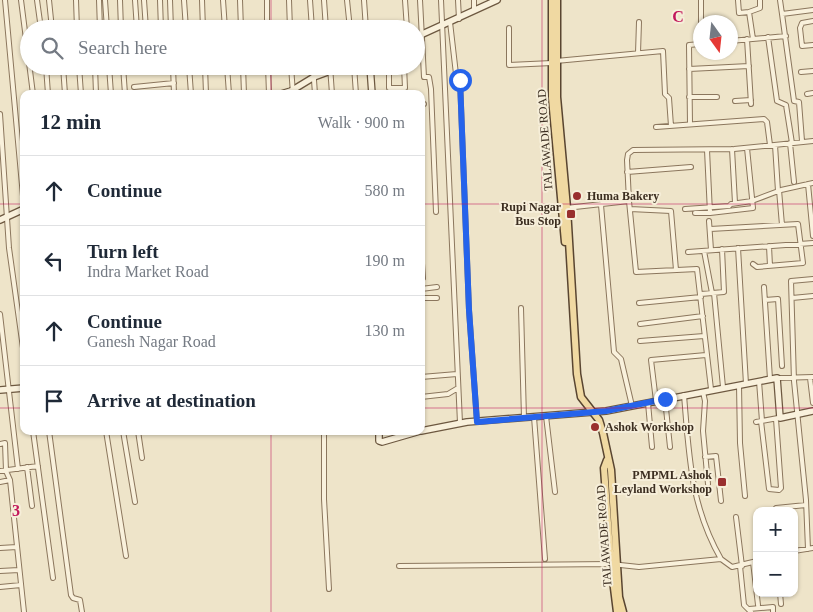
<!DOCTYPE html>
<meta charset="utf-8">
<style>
body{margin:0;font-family:Georgia,serif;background:#f6f6f7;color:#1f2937}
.controls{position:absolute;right:15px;bottom:15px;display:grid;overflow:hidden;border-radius:10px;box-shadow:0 1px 4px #0004}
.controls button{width:45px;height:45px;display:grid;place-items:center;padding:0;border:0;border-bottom:1px solid #e0e1e3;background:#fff;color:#1f2937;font:25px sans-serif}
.compass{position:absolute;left:693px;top:15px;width:45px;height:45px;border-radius:50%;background:#fff;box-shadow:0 1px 4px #0004;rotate:165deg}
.stop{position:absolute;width:15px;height:15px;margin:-11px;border:4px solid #2563eb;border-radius:50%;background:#fff}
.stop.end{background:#2563eb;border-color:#fff;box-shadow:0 1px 5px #0008}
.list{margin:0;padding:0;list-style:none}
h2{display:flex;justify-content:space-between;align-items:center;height:65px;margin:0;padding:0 20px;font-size:21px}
h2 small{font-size:16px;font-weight:400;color:#747a83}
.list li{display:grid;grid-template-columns:32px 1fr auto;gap:15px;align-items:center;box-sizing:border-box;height:70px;padding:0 20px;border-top:1px solid #e0e1e3}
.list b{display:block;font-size:19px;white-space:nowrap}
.list p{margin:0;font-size:16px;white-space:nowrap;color:#747a83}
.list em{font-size:16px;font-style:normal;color:#747a83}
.icon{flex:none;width:28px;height:28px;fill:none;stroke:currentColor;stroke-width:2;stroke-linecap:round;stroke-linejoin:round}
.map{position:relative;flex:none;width:813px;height:612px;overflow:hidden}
.search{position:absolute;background:#fff;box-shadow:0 1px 4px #0004;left:20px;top:20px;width:405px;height:55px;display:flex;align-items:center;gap:12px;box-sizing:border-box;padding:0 18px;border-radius:28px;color:#747a83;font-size:19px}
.panel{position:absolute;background:#fff;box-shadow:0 1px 4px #0004;left:20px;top:90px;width:405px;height:345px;border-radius:10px}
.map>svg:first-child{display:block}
</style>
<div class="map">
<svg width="813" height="612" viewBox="0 0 813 612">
<rect width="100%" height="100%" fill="#eee4c9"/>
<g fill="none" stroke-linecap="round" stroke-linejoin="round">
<!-- street casing -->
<g stroke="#8b765d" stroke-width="6">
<path id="street" d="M5 0 24 207
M21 0 33 94
M37 0 41 29
M49 0 52 29
M76 0 77 29
M99 0 100 29
M105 0 107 29
M120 0 121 29
M135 0 137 29
M144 0 146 29
M160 0 161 29
M170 0 171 29
M184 0 186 29
M202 0 203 29
M223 0 225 29
M240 0 241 29
M289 0 290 29
M310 0 312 29
M324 0 326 29
M347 0 350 29
M364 0 366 29
M405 0 407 29
M420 0 424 77H429L431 89 436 212
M441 0 460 423
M458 0 459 19
M474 0V10
M701 0V22
M738 0 739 13 749 12 753 39
M780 0 782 14
M749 12 760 8V0
M813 21 802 23 800 28 802 46 813 45
M450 22 456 74 460 80 469 310 477 422
M509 28V65L552 63
M267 29V0
M768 37 777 101 786 105 792 143
M747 39 751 104
M730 41 786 36
M638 53 639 22
M556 61 663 51 665 94 669 98 671 126
M46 66 48 94
M63 66 65 94
M79 66 81 94
M95 66 96 94
M109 66 111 94
M123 66 125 94
M173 66 174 94
M189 66 191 94
M205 66 206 94
M227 66 229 94
M243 66 244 94
M268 66 269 94
M291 66 293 94
M313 66 315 94
M330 66 332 94
M354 66 356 94
M389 66V88H405L404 66
M136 68 156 66
M689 69 749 66
M801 72 813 71
M134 87 174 83
M807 94 813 93
M689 97H717
M735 101 751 100
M421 104H424
M0 114 9 248 24 355
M690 124 689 45 700 44
M656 127 764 119 767 122 770 145
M802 141 799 102 794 101 782 14 813 10
M790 143 794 182
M775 145 778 191
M732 149 735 203
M707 150 710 213 753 208 747 148
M627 172 691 167
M808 184 813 236
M779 190 782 225
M629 201 636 272 697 269 711 389
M601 205 614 352 621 359 632 406
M566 208 629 201 627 160 628 154 633 150 734 149 813 141
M630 209 671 211 676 270
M685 209 729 206 731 204 752 201 781 190 813 183
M695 213H710
M709 221 711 250
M710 229 798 224 803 263 757 267 753 264
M769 246 770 266
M738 248 746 384
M421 249 423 278
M704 251 712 293
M688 252 813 243
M764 287 770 379
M421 289 437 287
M714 293 723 387
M701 294 724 292 722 249
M421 298H437
M792 298 813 296
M765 300 778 299 782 366
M639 303 701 297
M521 308 524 418
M0 314 18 469
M640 324 703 316
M640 341 704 336
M421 377 457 374
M777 378 813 377
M810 378 813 403
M759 381 762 421
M739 385 740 443 745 496
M703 392 705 401 703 431 708 484
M684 395C689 454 690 505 721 559
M421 397 448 394 458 388
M665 399 670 447
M656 401 651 360 706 355
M648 403 652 447
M546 416 555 492
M534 417 545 559
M761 421 769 489 779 490 781 488 776 419
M756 422 778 418
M33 431 53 578
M49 431 71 595 73 598 80 600 82 612
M106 431 126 556
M123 431 135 502
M138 431 142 458
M324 431V499L329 589
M0 444 5 443 6 471 10 480 24 612
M705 457 716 456 721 501
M27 467 32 506
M0 471 38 466
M0 482 10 480
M773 511 776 508 806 505
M736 517 742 566
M0 548 17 547
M808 549 806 500 794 381 791 281 813 279
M794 551 813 548
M753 562 758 605
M399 566 611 564 639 567 721 559 732 567 757 561
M740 566 744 605 751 612
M0 571 19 570
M0 587 21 585
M780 593 781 604
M749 609 773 607V612"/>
</g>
<!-- secondary casing -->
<g stroke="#6d5840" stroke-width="8">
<path id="secondary" d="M416 37 497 0
M370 66 372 94
M281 94 291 91 314 77 344 66
M0 220 24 209
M0 390 24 388
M379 431V441L382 442 420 431
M421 431 467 422 606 411 777 378 780 418 813 411"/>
</g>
<!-- primary casing -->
<g stroke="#594531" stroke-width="9">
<path id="primary" d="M552 0V98L565 242
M557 0V97L567 208 577 374 581 397 599 420 603 433 611 470 619 597 623 612
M607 460 604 468 611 564 617 612"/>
</g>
<!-- street -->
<use href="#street" stroke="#f9f1dc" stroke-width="4"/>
<!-- secondary -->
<use href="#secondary" stroke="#f9f1dc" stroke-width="5.5"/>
<!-- primary -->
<use href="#primary" stroke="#f0d9a2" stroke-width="6"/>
</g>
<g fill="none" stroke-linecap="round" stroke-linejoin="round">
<!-- route -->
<path stroke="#2563eb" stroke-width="6" d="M460 80 469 310 477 422 606 411 665 399"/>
</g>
<!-- grid -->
<path fill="none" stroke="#c2185b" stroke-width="1" stroke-opacity="0.55" d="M271 0V29M542 0V612M271 66V94M0 204H24M421 204H813M0 408H24M421 408H813M271 431V612"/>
<!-- markers -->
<g fill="#992f2e" stroke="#f6eed9" stroke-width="2">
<circle cx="577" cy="196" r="5"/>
<rect x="566" y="209" width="10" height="10" rx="2.5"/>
<circle cx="595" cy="427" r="5"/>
<rect x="717" y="477" width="10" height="10" rx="2.5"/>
</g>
<g text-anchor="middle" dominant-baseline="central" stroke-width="4" stroke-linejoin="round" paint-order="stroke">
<!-- street labels -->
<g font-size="12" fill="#3c2e21" stroke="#f6eed9">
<text transform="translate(545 140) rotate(-94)">TALAWADE ROAD</text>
<text transform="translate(604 536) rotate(-94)">TALAWADE ROAD</text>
</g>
<!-- poi labels -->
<g font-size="12" font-weight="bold" fill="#3c2e21" stroke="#f6eed9" text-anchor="start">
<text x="587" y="196">Huma Bakery</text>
<text x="561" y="207" text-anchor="end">Rupi Nagar<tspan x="561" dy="14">Bus Stop</tspan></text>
<text x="605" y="427">Ashok Workshop</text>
<text x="712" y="475" text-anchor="end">PMPML Ashok<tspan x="712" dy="14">Leyland Workshop</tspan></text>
</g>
</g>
<g font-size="16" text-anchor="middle" font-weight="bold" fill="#c2185b" stroke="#f6eed9" stroke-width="4" stroke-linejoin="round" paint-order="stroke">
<text x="678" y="22">C</text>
<text x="16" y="516">3</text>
</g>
</svg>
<div class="controls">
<button>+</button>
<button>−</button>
</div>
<svg class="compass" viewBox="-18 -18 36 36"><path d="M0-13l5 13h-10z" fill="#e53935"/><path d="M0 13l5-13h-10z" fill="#747a83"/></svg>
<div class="stop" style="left:460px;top:80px"></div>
<div class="stop end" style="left:665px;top:399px"></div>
<div class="search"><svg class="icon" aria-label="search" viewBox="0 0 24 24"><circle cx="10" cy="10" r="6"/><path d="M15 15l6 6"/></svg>Search here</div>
<section class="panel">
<h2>12 min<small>Walk · 900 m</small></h2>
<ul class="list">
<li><svg class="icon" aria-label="ahead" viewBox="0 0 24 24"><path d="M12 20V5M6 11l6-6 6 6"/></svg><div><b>Continue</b></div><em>580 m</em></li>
<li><svg class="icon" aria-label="left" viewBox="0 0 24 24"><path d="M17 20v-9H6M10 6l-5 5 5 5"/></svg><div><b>Turn left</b><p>Indra Market Road</p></div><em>190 m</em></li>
<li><svg class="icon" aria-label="ahead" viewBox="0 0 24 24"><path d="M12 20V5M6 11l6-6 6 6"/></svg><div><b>Continue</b><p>Ganesh Nagar Road</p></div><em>130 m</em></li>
<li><svg class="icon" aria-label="arrive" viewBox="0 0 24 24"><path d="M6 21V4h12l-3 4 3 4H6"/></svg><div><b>Arrive at destination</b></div></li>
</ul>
</section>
</div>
